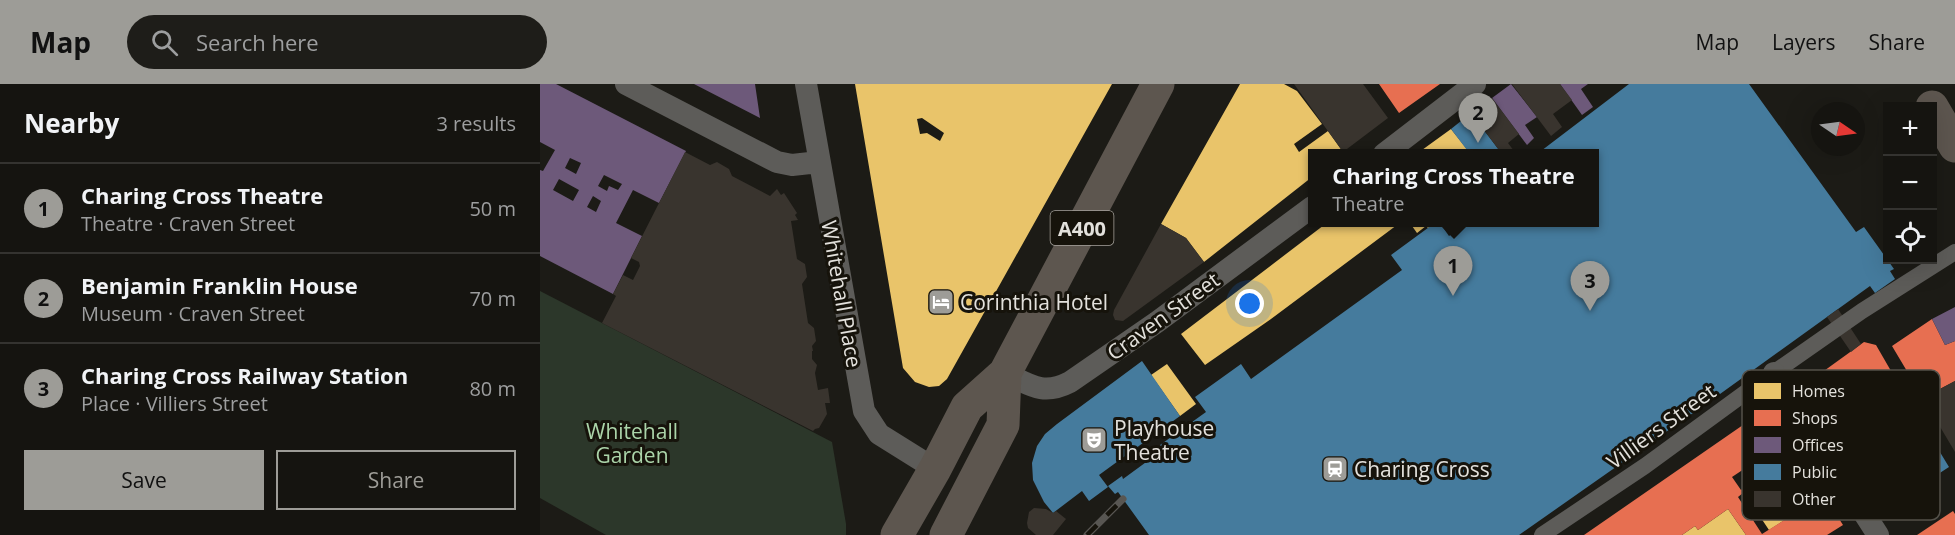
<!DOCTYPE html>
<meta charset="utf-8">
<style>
body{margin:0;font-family:"Open Sans",sans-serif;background:#1e1d19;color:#f1f3f6}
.controls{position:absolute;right:18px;top:18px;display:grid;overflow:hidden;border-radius:0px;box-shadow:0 6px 24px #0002}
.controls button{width:54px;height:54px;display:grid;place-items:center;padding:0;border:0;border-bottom:2px solid #343330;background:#151410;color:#f1f3f6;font:30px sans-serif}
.compass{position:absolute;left:1271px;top:18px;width:54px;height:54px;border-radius:50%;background:#151410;box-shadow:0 6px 24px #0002;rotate:103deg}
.you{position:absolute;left:710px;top:220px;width:21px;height:21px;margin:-15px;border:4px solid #fff;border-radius:50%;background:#1a73e8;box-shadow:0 0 0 9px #1a73e833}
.badge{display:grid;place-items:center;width:39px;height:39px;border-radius:50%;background:#9d9c97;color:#111;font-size:20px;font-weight:700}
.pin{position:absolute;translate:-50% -50px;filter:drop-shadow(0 2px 3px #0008)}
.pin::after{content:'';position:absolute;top:32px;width:21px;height:18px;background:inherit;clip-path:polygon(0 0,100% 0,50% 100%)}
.popup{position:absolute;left:768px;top:65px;width:291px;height:78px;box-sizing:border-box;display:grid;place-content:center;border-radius:0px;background:#151410;filter:drop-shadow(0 2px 4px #0005);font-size:20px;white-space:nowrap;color:#9d9e9f}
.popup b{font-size:22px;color:#f1f3f6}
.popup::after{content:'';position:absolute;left:50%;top:100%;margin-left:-12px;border:12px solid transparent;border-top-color:#151410}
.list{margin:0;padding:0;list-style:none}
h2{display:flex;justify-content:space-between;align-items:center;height:78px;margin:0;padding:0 24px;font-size:26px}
h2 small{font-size:20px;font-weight:400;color:#9d9e9f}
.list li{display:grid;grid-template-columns:39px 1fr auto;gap:18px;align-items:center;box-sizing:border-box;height:90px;padding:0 24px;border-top:2px solid #343330}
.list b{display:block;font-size:22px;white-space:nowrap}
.list p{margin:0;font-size:20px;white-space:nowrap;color:#9d9e9f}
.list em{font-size:20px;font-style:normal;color:#9d9e9f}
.actions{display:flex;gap:12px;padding:18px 24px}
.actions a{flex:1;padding:14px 0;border:2px solid #9d9c97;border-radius:0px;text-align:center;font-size:21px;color:#9d9c97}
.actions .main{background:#9d9c97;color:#111}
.icon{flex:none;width:33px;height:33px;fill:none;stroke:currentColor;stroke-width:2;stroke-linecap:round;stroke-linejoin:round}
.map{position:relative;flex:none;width:1415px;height:451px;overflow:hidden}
header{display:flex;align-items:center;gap:36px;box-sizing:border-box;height:84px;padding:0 30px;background:#9d9c97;color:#111}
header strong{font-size:28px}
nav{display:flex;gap:33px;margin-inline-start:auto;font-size:21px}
.search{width:420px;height:54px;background:#1e1d19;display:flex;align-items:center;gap:15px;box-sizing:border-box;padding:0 21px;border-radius:33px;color:#9d9e9f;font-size:22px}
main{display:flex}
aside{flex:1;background:#151410}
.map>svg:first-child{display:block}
</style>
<header>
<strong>Map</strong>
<div class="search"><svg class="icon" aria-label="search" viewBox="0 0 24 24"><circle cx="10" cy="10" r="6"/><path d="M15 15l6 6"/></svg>Search here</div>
<nav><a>Map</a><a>Layers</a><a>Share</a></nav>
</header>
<main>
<aside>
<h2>Nearby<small>3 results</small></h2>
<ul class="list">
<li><span class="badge">1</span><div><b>Charing Cross Theatre</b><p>Theatre · Craven Street</p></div><em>50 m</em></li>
<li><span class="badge">2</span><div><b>Benjamin Franklin House</b><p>Museum · Craven Street</p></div><em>70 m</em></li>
<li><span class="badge">3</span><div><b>Charing Cross Railway Station</b><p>Place · Villiers Street</p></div><em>80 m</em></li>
</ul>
<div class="actions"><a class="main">Save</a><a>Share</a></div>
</aside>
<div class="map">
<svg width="1415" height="451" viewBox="0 0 1415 451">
<rect width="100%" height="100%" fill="#1c1b16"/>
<!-- green -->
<path fill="#2c372a" d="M0 207 292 358 306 440V451H66L0 414Z"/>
<!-- homes -->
<path fill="#e9c46a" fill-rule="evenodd" d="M315 0H572L407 295 399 302 389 303 375 298 363 284ZM382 34 404 49 400 57 387 49 380 50 377 35Z
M700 0H744L757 7 782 40 754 60 759 68 788 47 803 68 772 69V93L664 178 646 154 621 140Z
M911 45 930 69H884L882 66Z
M788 138H861L731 235 665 281 641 250Z
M877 138H896L888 144 886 142 877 149 872 142Z
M627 280 656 320 640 332 611 291Z
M1270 390 1284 411 1229 446 1215 425Z
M1188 425 1206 451H1142L1155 442 1158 446Z"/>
<!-- shops -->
<path fill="#e76f51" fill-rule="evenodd" d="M839 0H900L859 29Z
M1392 235 1405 261 1415 257V297L1383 314 1352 262Z
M1324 258 1336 261 1362 306 1299 345 1271 301 1270 297Z
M1229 323 1270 390 1215 425 1203 409 1198 413 1222 450 1284 411 1303 441 1287 451H1206L1188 425 1158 446 1155 442 1142 451H1044ZM1211 376 1222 392 1201 406 1192 393 1204 385 1202 381Z
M1413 427 1415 430V451H1377Z"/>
<!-- offices -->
<path fill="#6d597a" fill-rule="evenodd" d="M0 0H16L146 67 119 119 93 106 76 139 102 152 73 210 0 172V86L3 87 15 66 0 58ZM30 74 41 79 36 90 25 84ZM64 91 82 100 78 106 69 102 67 107 58 102ZM19 95 39 106 33 117 13 106ZM53 112 61 117 56 128 47 123Z
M154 0H215L220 34Z
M971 0 997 33 985 41 994 54 987 61 952 14Z
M1020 0H1048L1041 5 1053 23 1042 31Z
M1415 223V257L1405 261 1392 235Z"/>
<!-- public -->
<path fill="#457b9d" d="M1089 0H1209L1316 148 1324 143 1354 185 1350 187 1355 195 1335 209 1330 202 1180 310 979 451H609L578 408 575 410 568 402 582 392 583 395 624 365 620 361 666 328 655 313 701 280 711 295 862 186 851 171 896 138H899L909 152 927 138H1054V70H997Z
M931 29 962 70H930L911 45Z
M602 277 640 332 559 391 568 403 549 417 542 407 513 429 504 418 493 396 492 379 497 362 505 350 517 340Z
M1345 316 1375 365 1392 355 1409 383 1349 422 1345 420 1299 345Z"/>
<!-- building -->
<path fill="#39342e" d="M754 0H823L848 34 803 68Z
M972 0H1020L1032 16 1013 30 1022 43 1011 52Z
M952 14 979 50 968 59 974 67 971 70H962L931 29Z
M145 68 170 81 177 78 189 85 192 92 230 112 237 105 241 111 244 109 257 129 255 131 258 136 251 137 257 175 265 180 267 193 262 200 268 239 274 244 276 257 272 262 273 267H272V275L277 281 275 289 278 306 288 304 290 319H285L287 330 279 344 275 345 273 347 62 239 76 212 73 210 83 191 93 196 100 182 99 178 91 174Z
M621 140 646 154 664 178 583 237 575 236 573 231 574 226Z
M1298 225 1321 260 1311 268 1287 233Z
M1415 297V368L1383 314Z
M1370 318 1380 334 1373 338 1363 322Z
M494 424 506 425 513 429 516 427 526 435 513 451H496L488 444 487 439 489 428Z"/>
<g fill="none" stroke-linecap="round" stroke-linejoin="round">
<!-- pedestrian -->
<path stroke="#5d5c59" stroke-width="16" d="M1002 451 1105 382 1209 306 1322 227 1415 168"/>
<!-- minor -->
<path stroke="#5d5c59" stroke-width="22" d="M86 0 237 78 252 81 279 78
M266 0 324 327 339 350 395 385
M844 70 935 0
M465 289C490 301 503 312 530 298L617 238 772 123
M1234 289 1338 451"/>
<!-- primary -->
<path stroke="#5d564f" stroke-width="33" d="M1392 23 1415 62
M357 451 395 385 427 323 465 289 618 0
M406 451 463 341 465 289"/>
<!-- rail casing -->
<g stroke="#585652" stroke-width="7">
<path id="rail" d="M547 451 583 415"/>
</g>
<!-- rail -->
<use href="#rail" stroke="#16130b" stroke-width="4.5" stroke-dasharray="14" stroke-linecap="butt"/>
</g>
<!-- icons -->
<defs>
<g id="hotel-square" transform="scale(1.35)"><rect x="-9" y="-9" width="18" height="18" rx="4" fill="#9d9c97" stroke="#16130b"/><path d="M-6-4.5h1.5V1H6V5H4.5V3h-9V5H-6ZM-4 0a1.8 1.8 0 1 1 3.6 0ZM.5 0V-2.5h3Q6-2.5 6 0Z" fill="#fff"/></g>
<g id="theatre-square" transform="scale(1.35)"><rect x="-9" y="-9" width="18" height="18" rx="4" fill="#9d9c97" stroke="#16130b"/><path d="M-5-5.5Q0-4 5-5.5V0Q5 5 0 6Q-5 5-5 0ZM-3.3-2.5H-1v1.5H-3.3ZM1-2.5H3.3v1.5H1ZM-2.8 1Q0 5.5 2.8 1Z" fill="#fff"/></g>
<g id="station-square" transform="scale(1.35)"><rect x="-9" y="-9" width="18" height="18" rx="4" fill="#9d9c97" stroke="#16130b"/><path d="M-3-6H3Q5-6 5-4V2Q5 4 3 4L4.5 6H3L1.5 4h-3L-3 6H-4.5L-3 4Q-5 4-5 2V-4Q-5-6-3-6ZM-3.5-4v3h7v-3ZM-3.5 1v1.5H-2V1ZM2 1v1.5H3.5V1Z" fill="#fff"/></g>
</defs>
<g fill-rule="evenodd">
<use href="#hotel-square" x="401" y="218"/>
<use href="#theatre-square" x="554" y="356"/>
<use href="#station-square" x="795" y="385"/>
</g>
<g text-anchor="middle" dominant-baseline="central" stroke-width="6" stroke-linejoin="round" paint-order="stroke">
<!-- shield labels -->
<rect fill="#16130b" stroke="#a6a39d" stroke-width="1.5" x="510.5" y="127" width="63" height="34" rx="4.5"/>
<g font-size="20" font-weight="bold" fill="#e3e1dc">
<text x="542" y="144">A400</text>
</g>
<!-- street labels -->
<g font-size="21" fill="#e3e1dc" stroke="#16130b">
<text transform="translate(302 210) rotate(80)">Whitehall Place</text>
<text transform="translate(623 232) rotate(-36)">Craven Street</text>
<text transform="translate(1121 342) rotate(-36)">Villiers Street</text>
</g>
<!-- poi labels -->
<g font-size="21" fill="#e3e1dc" stroke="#16130b" text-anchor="start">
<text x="420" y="218">Corinthia Hotel</text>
<text x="574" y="344">Playhouse<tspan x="574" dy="24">Theatre</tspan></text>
<text x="814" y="385">Charing Cross</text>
</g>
<!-- park labels -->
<g font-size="21" fill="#abd4a9" stroke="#16130b">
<text x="92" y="347">Whitehall<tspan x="92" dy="24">Garden</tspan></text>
</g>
</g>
<!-- legend -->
<rect x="1202" y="286" width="198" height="150" rx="9" fill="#16130b" stroke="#54514a" stroke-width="1.5"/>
<rect x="1214" y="299" width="27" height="16" fill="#e9c46a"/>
<rect x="1214" y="326" width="27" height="16" fill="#e76f51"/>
<rect x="1214" y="353" width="27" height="16" fill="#6d597a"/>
<rect x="1214" y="380" width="27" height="16" fill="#457b9d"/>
<rect x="1214" y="407" width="27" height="16" fill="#39342e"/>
<g font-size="16" fill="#e3e1dc">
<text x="1252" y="313">Homes</text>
<text x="1252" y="340">Shops</text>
<text x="1252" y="367">Offices</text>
<text x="1252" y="394">Public</text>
<text x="1252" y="421">Other</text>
</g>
</svg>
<div class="controls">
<button>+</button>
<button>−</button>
<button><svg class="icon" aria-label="locate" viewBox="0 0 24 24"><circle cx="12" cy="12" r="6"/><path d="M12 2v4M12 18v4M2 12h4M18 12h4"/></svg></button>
</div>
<svg class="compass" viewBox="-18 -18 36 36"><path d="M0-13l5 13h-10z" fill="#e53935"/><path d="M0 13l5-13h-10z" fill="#9d9e9f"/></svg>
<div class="you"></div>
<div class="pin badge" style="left:913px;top:212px">1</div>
<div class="popup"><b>Charing Cross Theatre</b>Theatre</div>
<div class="pin badge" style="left:938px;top:59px">2</div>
<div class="pin badge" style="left:1050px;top:227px">3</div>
</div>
</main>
